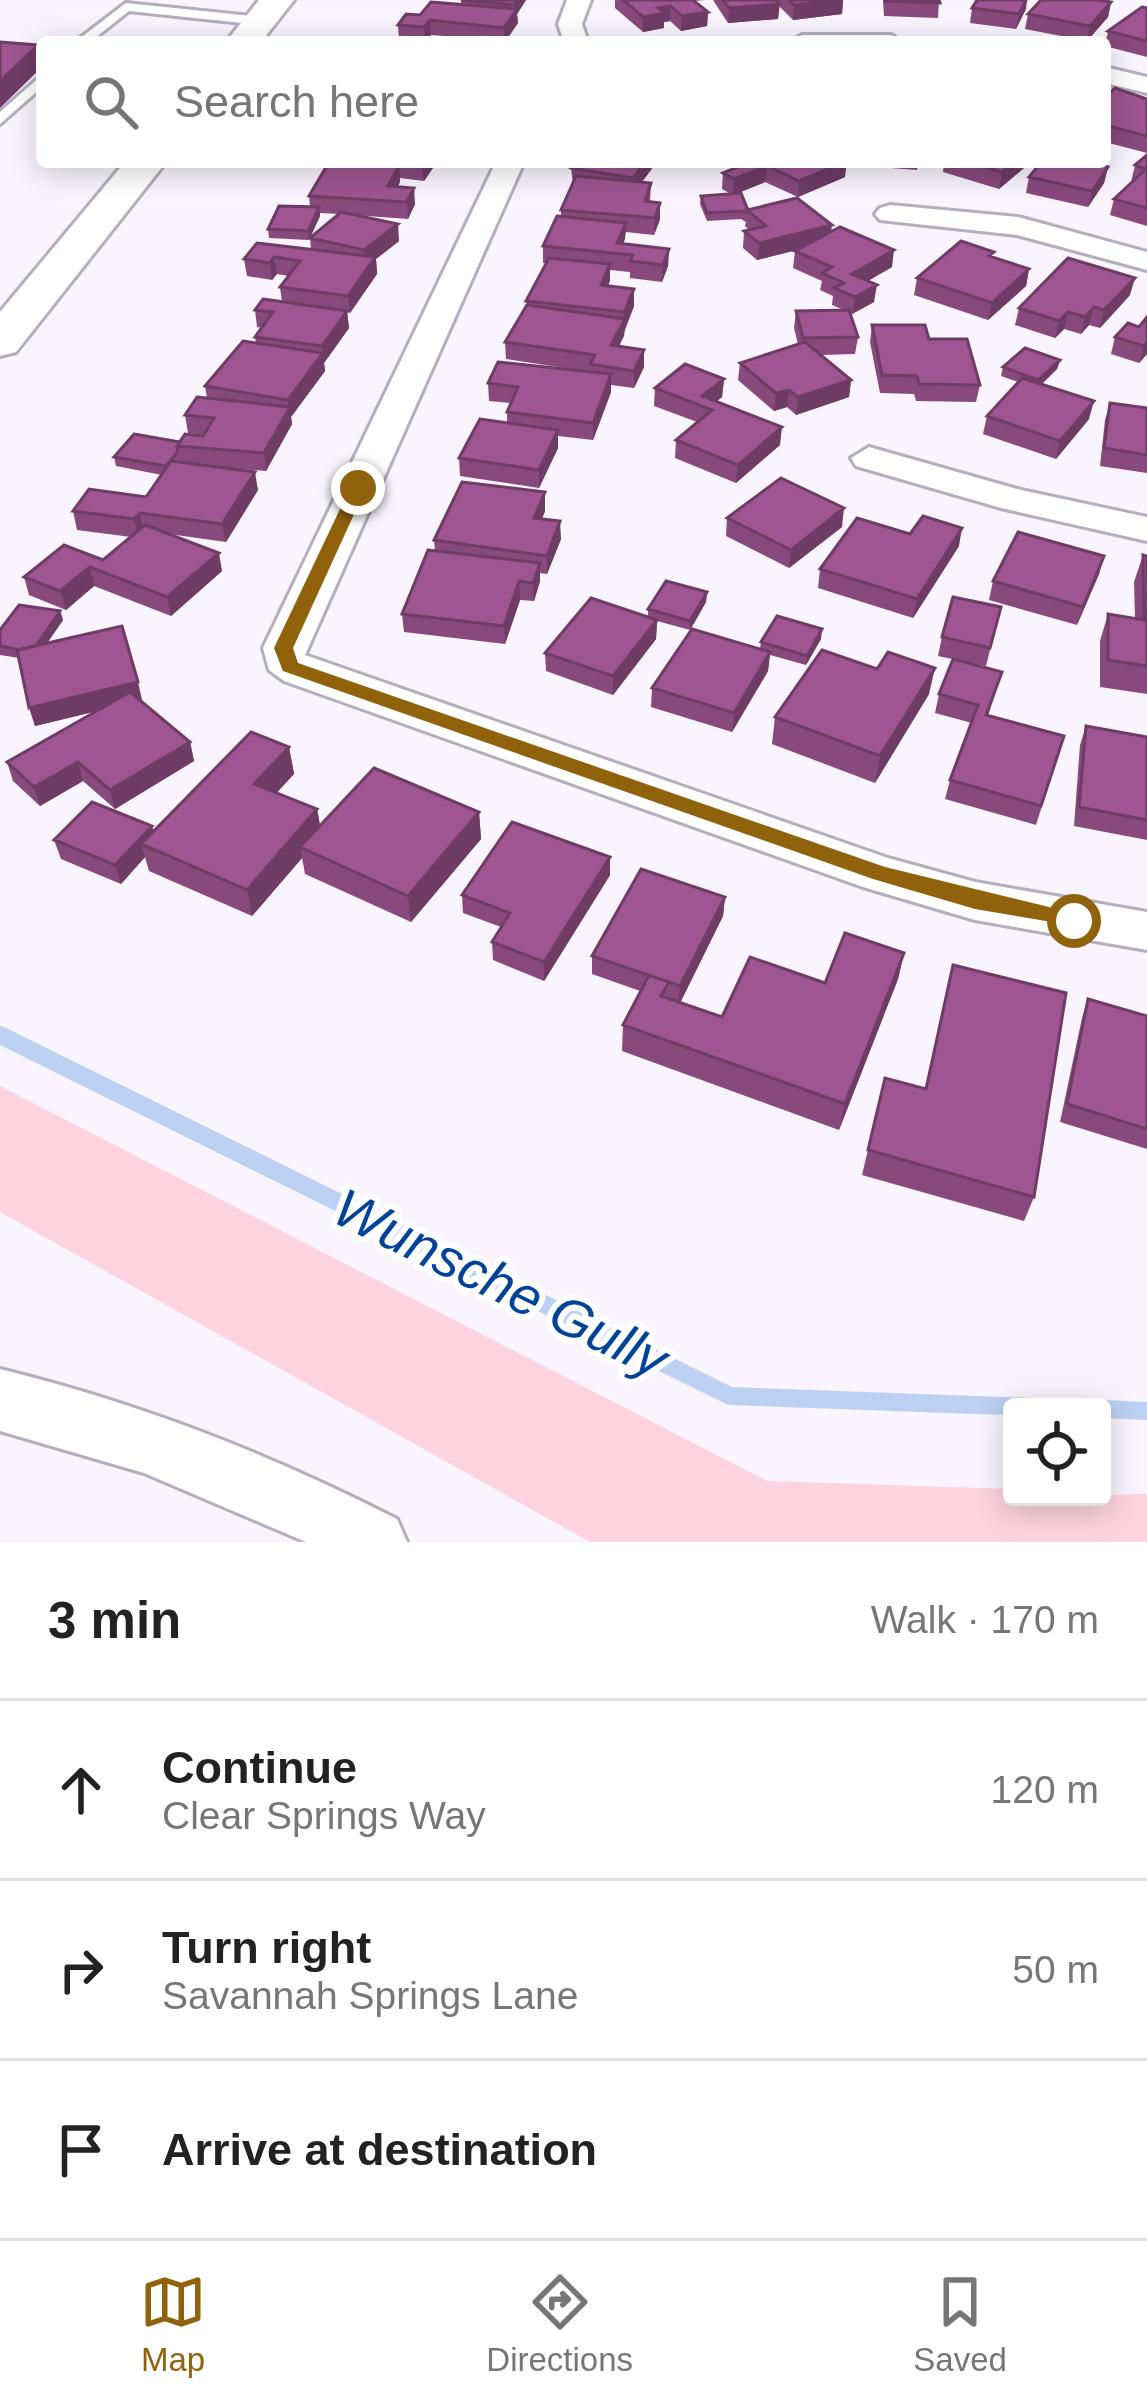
<!DOCTYPE html>
<meta charset="utf-8">
<style>
body{margin:0;font-family:Helvetica,sans-serif;background:#f2f2f2;color:#222}
.controls{position:absolute;right:36px;bottom:36px;display:grid;overflow:hidden;border-radius:12px;box-shadow:0 6px 30px #0003}
.controls button{width:108px;height:108px;display:grid;place-items:center;padding:0;border:0;border-bottom:3px solid #e0e0e0;background:#fff;color:#222;font:60px sans-serif}
.stop{position:absolute;width:36px;height:36px;margin:-27px;border:9px solid #90620c;border-radius:50%;background:#fff}
.stop.end{background:#90620c;border-color:#fff;box-shadow:0 3px 12px #0008}
.list{margin:0;padding:0;list-style:none}
h2{display:flex;justify-content:space-between;align-items:center;height:156px;margin:0;padding:0 48px;font-size:51px}
h2 small{font-size:39px;font-weight:400;color:#767676}
.list li{display:grid;grid-template-columns:78px 1fr auto;gap:36px;align-items:center;box-sizing:border-box;height:180px;padding:0 48px;border-top:3px solid #e0e0e0}
.list b{display:block;font-size:45px;white-space:nowrap}
.list p{margin:0;font-size:39px;white-space:nowrap;color:#767676}
.list em{font-size:39px;font-style:normal;color:#767676}
.icon{flex:none;width:66px;height:66px;fill:none;stroke:currentColor;stroke-width:2;stroke-linecap:round;stroke-linejoin:round}
.map{position:relative;flex:none;width:1147px;height:1542px;overflow:hidden}
.search{position:absolute;background:#fff;box-shadow:0 6px 30px #0003;left:36px;right:36px;top:36px;height:132px;display:flex;align-items:center;gap:30px;box-sizing:border-box;padding:0 42px;border-radius:12px;color:#767676;font-size:45px}
.sheet{height:696px;background:#fff}
nav{display:flex;justify-content:space-around;align-items:center;box-sizing:border-box;height:168px;border-top:3px solid #e0e0e0;background:#fff;font-size:33px;color:#767676}
nav a{display:grid;justify-items:center;gap:6px}
nav .on{color:#90620c}
.map>svg:first-child{display:block}
</style>
<div class="map">
<svg width="1147" height="1542" viewBox="0 0 1147 1542">
<rect width="100%" height="100%" fill="#f9f4fd"/>
<!-- green -->
<path fill="#fcd3de" d="M0 1086 767 1481 1012 1489V1497L1147 1494V1542H590L0 1212Z"/>
<g fill="none" stroke-linecap="round" stroke-linejoin="round">
<!-- stream -->
<path stroke="#bcd1f1" stroke-width="18" d="M0 1035 730 1396 1034 1407
M1102 1409 1147 1411"/>
<!-- lane casing -->
<g stroke="#b6aebd" stroke-width="6">
<path id="lane" d="M126 3 261 17 267 21 261 25 129 11 90 42H75Z
M42 75V87L0 124V112Z"/>
</g>
<!-- street casing -->
<g stroke="#b6aebd" stroke-width="6">
<path id="street" d="M567 0H591L582 24 588 42H564L558 24Z
M802 35H891L903 42H790Z
M1105 67 1147 77V93L1105 83Z
M496 162H524L305 655 888 858 975 882 1147 912V950L975 920 863 887 284 681 269 670 263 648Z
M890 205 1018 217 1147 252V270L1017 235 880 220 875 214 880 208Z
M869 447 1021 490 1147 517V541L1001 508 856 466 851 458Z
M0 1369C139 1403 270 1454 397 1519L407 1542H306L144 1473 0 1431Z"/>
</g>
<!-- secondary casing -->
<g stroke="#b6aebd" stroke-width="6">
<path id="secondary" d="M259 0H294L261 42H226Z
M125 162H166L16 352 0 356V312Z"/>
</g>
<!-- lane -->
<use href="#lane" fill="#fff" fill-rule="evenodd"/>
<!-- street -->
<use href="#street" fill="#fff" fill-rule="evenodd"/>
<!-- secondary -->
<use href="#secondary" fill="#fff" fill-rule="evenodd"/>
</g>
<!-- wall -->
<path fill="#88497d" d="M461 0H526L517 14 518 23 506 41 431 35 427 39 416 41 399 40 398 25 420 15 461 4Z
M615 0H705L694 1 708 12 707 26 681 31 670 21 664 22V28L643 32 615 8Z
M713 0H843L842 14 793 20 779 6 778 19 728 23Z
M883 0H939L938 18 884 16Z
M1111 2 1108 17 1087 41 1025 29 1028 14Z
M972 8 1026 9 1016 29 970 23Z
M1147 8V57L1105 46 1108 31Z
M1105 97 1147 99V153L1105 142Z
M1147 155V226L1110 215 1114 199 1131 182 1135 165Z
M360 162H437L424 181 400 178 398 187 415 204 408 219 354 215 399 241 376 259 377 274 350 313 347 312 349 328 324 363 325 371 291 417 292 424 266 471 216 467 258 490 226 542 169 534 222 571 171 616 94 586 66 610 29 595 24 577 103 560 131 537 77 530 73 511 146 497 162 475 116 466 114 457 203 436 204 435 188 433 185 415 207 398 205 386 256 343 255 337 262 328 257 327 255 310 282 302 280 287 289 276 277 274 272 280 247 276 244 259 311 249 310 238 339 214 320 213V216L309 240 269 238 268 229 310 207 309 196Z
M576 162H653V167L642 182 651 183 650 202 660 219 654 235 626 232 623 244 669 249 668 266 662 282 630 278V272L610 270 608 286 634 289V306L619 346 644 367 634 388 611 385V392L593 440 558 436V448L539 488 460 476 459 458 507 423V412L511 403 489 401 488 383 590 372 506 359 505 342 527 306 526 301 546 263H543V246L561 216V210L573 184 571 168Z
M750 162 845 177 798 197 765 182 736 194 748 210 831 232 892 267 868 281 874 302 852 314 850 313 858 337 855 354 821 355 851 380 849 397 796 415 787 407 774 411 738 380 740 363 798 344 794 328 796 311 844 310 832 305 833 296 820 290 822 281 793 268 795 251 798 250 757 260 743 248 744 231 749 230 745 226 746 222 741 219 707 221 700 204 701 196 731 194 722 189 723 173Z
M852 162H918L917 170 851 165Z
M944 162H1031L999 189 943 172Z
M1108 167 1104 183 1088 207 1026 193 1029 177Z
M993 258 1029 269 1026 286 988 320 914 295 917 278Z
M1130 295 1100 328 1089 325 1081 334 1064 329 1055 338 1015 325 1019 308Z
M872 325 929 339 980 385 976 402 916 401 914 394 880 393 870 342Z
M1139 327 1147 354 1139 363 1111 354 1115 337Z
M1060 360 1057 369 1041 385 1089 419 1056 459 983 434 987 416 1018 382 1001 376 1003 367Z
M724 379 722 397 716 402 780 445 736 483 675 458 676 440 697 422 654 406 655 388Z
M1110 403 1147 408V473L1100 466 1105 420Z
M545 492V511L542 519 561 539 547 574 540 573V581L534 601 520 600 505 644 404 632 402 614 435 551 434 540Z
M727 518 842 527 789 568 726 536Z
M910 534 959 546 913 618 818 588 820 569Z
M1143 555 1147 556V694L1100 687V641L1108 614 1135 618 1134 582Z
M1104 556 1099 574 1077 625 989 600 993 581Z
M707 592 706 602 690 630 657 621 656 639 613 695 546 671 545 653 648 617V609Z
M1001 607 986 666 938 656 942 637Z
M60 611 63 620 47 643 142 700 140 701 190 742 194 761 115 809 83 781 40 806 13 781 7 762 97 711 35 726 19 658 0 655V630Z
M821 639 806 665 770 655 768 671 732 732 651 707 652 688 760 649 761 642Z
M877 669 929 694 875 783 772 744 775 717Z
M1002 672 988 716 1064 736 1036 825 945 799 950 780 972 723 935 713 939 694Z
M1086 726 1147 737V840L1074 826 1080 745Z
M289 747 294 774 276 793 317 809 320 826 479 812 481 839 411 922 305 874 302 858 252 916 149 871 145 857 121 884 61 859 54 840 152 826 154 832Z
M610 857V875L544 981 493 960 492 942 501 927 463 913 462 895Z
M725 897 723 916 680 1003 722 1017 825 983 904 953 898 979 839 1130 622 1051 623 1025 640 991 592 974V956Z
M953 965 1034 1197 1024 1221 862 1175 885 1078 925 1089Z
M1088 999 1147 1016V1149L1060 1122 1082 1018Z"/>
<!-- shaded-wall -->
<path fill="#6f3c66" d="M516 0H526L517 14 518 23 504 42V28L514 14V5Z
M843 0 842 14 793 20 794 5Z
M1026 0H1027L1026 9 1016 29 1019 14Z
M1111 2 1108 17 1087 41 1090 26Z
M780 4 778 19 728 23 729 8Z
M670 6V21L664 22V28L643 32V17L658 8Z
M708 12 707 26 681 31 682 16Z
M430 20 431 35 425 42 424 27Z
M38 45 42 67 0 108V81Z
M424 162H437L424 181 422 165Z
M645 162H653V167L633 194V178Z
M847 162 845 177 798 197 799 181Z
M1015 162H1031L999 189 1002 172Z
M399 166 400 182 390 203 388 186Z
M767 166 765 182 733 195 734 179Z
M1108 167 1104 183 1088 207 1092 191Z
M414 188 415 204 408 219 407 202Z
M660 203V219L654 235 655 218Z
M319 207 320 216 309 240 308 231Z
M626 223 625 239 619 254 617 243Z
M398 224 399 241 376 259 377 274 350 313 348 296 365 267 364 250Z
M832 225 830 241 757 260 759 243Z
M669 249 668 266 662 282 663 265Z
M894 250 892 267 850 291 852 274Z
M274 257 277 274 272 280 270 263Z
M610 264V281L601 302V285Z
M1029 269 1026 286 988 320 992 303Z
M1135 278 1130 295 1100 328 1104 310Z
M877 285 874 302 852 314 855 297Z
M634 289V306L625 328 624 336 611 363V345L624 320V312Z
M1094 307 1089 325 1081 334 1085 317Z
M347 311 349 328 324 363 325 371 291 417 292 424 266 471 264 453 289 408 288 400 323 354 322 346Z
M1068 312 1064 329 1055 338 1059 321Z
M1147 342V354L1139 363 1144 346Z
M644 350V367L634 388V371Z
M1060 360 1057 369 1036 389 1038 380Z
M611 374V392L593 440V423Z
M724 379 722 397 708 408 702 396Z
M851 380 849 397 796 415 798 397Z
M789 390 787 407 774 411 776 393Z
M1094 401 1089 419 1056 459 1060 441Z
M782 427 780 445 736 483 738 465Z
M558 430V448L539 488V470Z
M255 472 258 490 226 542 222 524Z
M545 492V511L534 536V518Z
M844 508 842 527 789 568 791 550Z
M140 513 144 531 139 538 134 519Z
M560 521 561 539 547 574V556Z
M962 528 959 546 913 618 917 599Z
M219 553 222 571 171 616 167 597Z
M1104 556 1099 574 1077 625 1083 607Z
M540 563V581L534 601 533 583Z
M90 567 94 586 66 610 60 591Z
M519 581 520 600 505 644 504 626Z
M707 592 706 602 690 630V621Z
M60 611 63 620 35 661 32 651Z
M657 620 656 639 613 695V676Z
M822 629 821 639 806 665 807 656Z
M770 652 768 671 732 732 734 713Z
M935 668 929 694 875 783 880 756Z
M138 682 142 700 35 726 29 708Z
M190 742 194 761 115 809 110 790Z
M289 747 294 774 260 811 254 784Z
M78 762 83 781 40 806 34 787Z
M317 809 322 836 300 847 302 858 252 916 247 890Z
M479 812 481 839 411 922 408 896Z
M152 826 157 844H141L145 857 121 884 115 865Z
M610 857V875L544 981V962Z
M725 897 723 916 679 1005 680 986Z
M904 953 898 979 839 1130 845 1104Z"/>
<!-- building -->
<path fill="#9e5591" stroke="#6f3c66" stroke-width="3" d="M461 0H516L514 5Z
M623 0H693L708 12 682 16 670 6 658 8 664 13 643 17Z
M723 0H776L780 4 729 8Z
M789 0H841L794 5Z
M885 0H939L940 3 885 1Z
M977 0H1026L1019 14 972 8Z
M1041 0H1098L1111 2 1090 26 1028 14Z
M431 2 517 9 504 28 430 20 424 27 398 25 406 14 420 15Z
M1142 7 1147 8V41L1108 31Z
M416 39 450 40V42H415Z
M471 39 518 42H469Z
M0 42 38 45 0 81Z
M1115 88 1147 99V136L1105 125V97Z
M1147 155V208L1114 199 1146 169 1135 165Z
M329 162 399 166 388 186 414 188 407 202 309 196Z
M576 162H645L633 178 571 168Z
M750 162H845L799 181 767 166 734 179 723 173Z
M966 162H1015L1002 172Z
M1041 162H1096L1108 167 1092 191 1029 177Z
M576 176 651 183 645 201 660 203 655 218 561 210Z
M741 193 748 210 746 213 741 211 707 213 701 196Z
M797 198 832 225 759 243 744 231 766 226 747 210Z
M279 206 319 207 308 231 268 229Z
M341 212 398 224 364 250 310 238Z
M557 216 626 223 617 243 669 249 663 265 630 261 633 255 543 246Z
M840 227 894 250 852 274 877 285 855 297 834 288 844 283 822 273 832 267 795 251Z
M961 241 994 252 989 256 1029 269 992 303 917 278Z
M257 243 375 257 348 296 280 287 300 261 274 257 270 263 244 259Z
M549 258 610 264 601 285 634 289 624 312 526 301Z
M1068 258 1135 278 1104 310 1094 307 1085 317 1068 312 1059 321 1019 308Z
M263 299 347 311 322 346 255 337 273 312 255 310Z
M527 305 625 319 611 345 644 350 634 371 590 364 595 355 505 342Z
M849 310 858 337 803 338 796 311Z
M1147 317V342L1144 346 1115 337 1128 323 1139 327Z
M872 325H925L929 339H967L980 385 919 384 917 376 882 375Z
M243 341 323 353 288 400 205 386Z
M805 342 851 380 798 397 789 390 776 393 740 363Z
M1025 348 1060 360 1038 380 1003 367Z
M498 362 611 374 593 423 507 412 518 387 488 383Z
M685 364 724 379 702 396 782 427 738 465 676 440 712 410 655 388Z
M1022 378 1094 401 1060 441 987 416Z
M197 397 290 407 264 453 177 446 185 434 203 436 214 418 185 415Z
M1110 403 1147 408V455L1104 448Z
M480 419 558 430 539 470 459 458Z
M134 434 180 442 177 446 178 451 166 466 114 457Z
M171 461 255 472 222 524 140 513 134 519 73 511 89 489 146 497Z
M781 478 844 508 791 550 727 518Z
M462 482 545 492 534 518 560 521 547 556 434 540Z
M923 516 962 528 917 599 820 569 857 518 910 534Z
M145 525 219 553 167 597 90 567 60 591 24 577 64 545 103 560Z
M1018 532 1104 556 1083 607 993 581Z
M428 550 540 563 533 583 519 581 504 626 402 614Z
M1143 555 1147 556V666L1108 660V614L1144 620Z
M666 581 707 592 690 621 648 609Z
M953 597 1001 607 990 648 942 637Z
M591 598 657 620 613 676 545 653Z
M19 605 60 611 36 646 20 650 0 646V630Z
M777 616 822 629 807 656 761 642Z
M122 626 138 682 29 708 17 650Z
M692 629 770 652 734 713 652 688Z
M822 650 877 669 888 652 935 668 880 756 775 717Z
M953 659 1002 672 986 715 1064 736 1041 806 950 780 978 705 939 694Z
M130 692 190 742 110 790 78 762 34 787 7 762Z
M1086 726 1147 737V820L1079 807Z
M251 732 289 747 254 784 317 809 247 890 141 844Z
M374 768 479 812 408 896 300 847Z
M92 802 152 826 115 865 54 840Z
M512 822 610 857 544 962 492 942 510 913 462 895Z
M641 869 725 897 680 986 592 956Z
M845 933 904 953 845 1104 623 1025 649 975 669 982 661 996 722 1017 750 957 825 983Z
M953 965 1066 993 1034 1197 868 1150 885 1078 926 1089Z
M1088 999 1147 1016V1129L1067 1104Z"/>
<!-- route -->
<path fill="#90620c" d="M358 483 366 488 293 648 298 663 885 867 1082 915V927L975 909 873 879 283 671 274 648 350 488Z"/>
<g text-anchor="middle" dominant-baseline="central" stroke-width="12" stroke-linejoin="round" paint-order="stroke">
<!-- near-water labels -->
<g font-size="54" font-style="italic" fill="#004398" stroke="#fff">
<text transform="translate(501 1283) rotate(26)">Wunsche Gully</text>
</g>
</g>
</svg>
<div class="controls">
<button><svg class="icon" aria-label="locate" viewBox="0 0 24 24"><circle cx="12" cy="12" r="6"/><path d="M12 2v4M12 18v4M2 12h4M18 12h4"/></svg></button>
</div>
<div class="stop" style="left:1074px;top:921px"></div>
<div class="stop end" style="left:358px;top:488px"></div>
<div class="search"><svg class="icon" aria-label="search" viewBox="0 0 24 24"><circle cx="10" cy="10" r="6"/><path d="M15 15l6 6"/></svg>Search here</div>
</div>
<section class="sheet">
<h2>3 min<small>Walk · 170 m</small></h2>
<ul class="list">
<li><svg class="icon" aria-label="ahead" viewBox="0 0 24 24"><path d="M12 20V5M6 11l6-6 6 6"/></svg><div><b>Continue</b><p>Clear Springs Way</p></div><em>120 m</em></li>
<li><svg class="icon" aria-label="right" viewBox="0 0 24 24"><path d="M7 20v-9h11M14 6l5 5-5 5"/></svg><div><b>Turn right</b><p>Savannah Springs Lane</p></div><em>50 m</em></li>
<li><svg class="icon" aria-label="arrive" viewBox="0 0 24 24"><path d="M6 21V4h12l-3 4 3 4H6"/></svg><div><b>Arrive at destination</b></div></li>
</ul>
</section>
<nav>
<a class="on"><svg class="icon" aria-label="map" viewBox="0 0 24 24"><path d="M3 6l6-2 6 2 6-2v14l-6 2-6-2-6 2zM9 4v14M15 6v14"/></svg>Map</a>
<a><svg class="icon" aria-label="directions" viewBox="0 0 24 24"><path d="M12 3l9 9-9 9-9-9zM9 14v-3h6M13 9l2 2-2 2"/></svg>Directions</a>
<a><svg class="icon" aria-label="saved" viewBox="0 0 24 24"><path d="M7 4h10v16l-5-4-5 4z"/></svg>Saved</a>
</nav>
